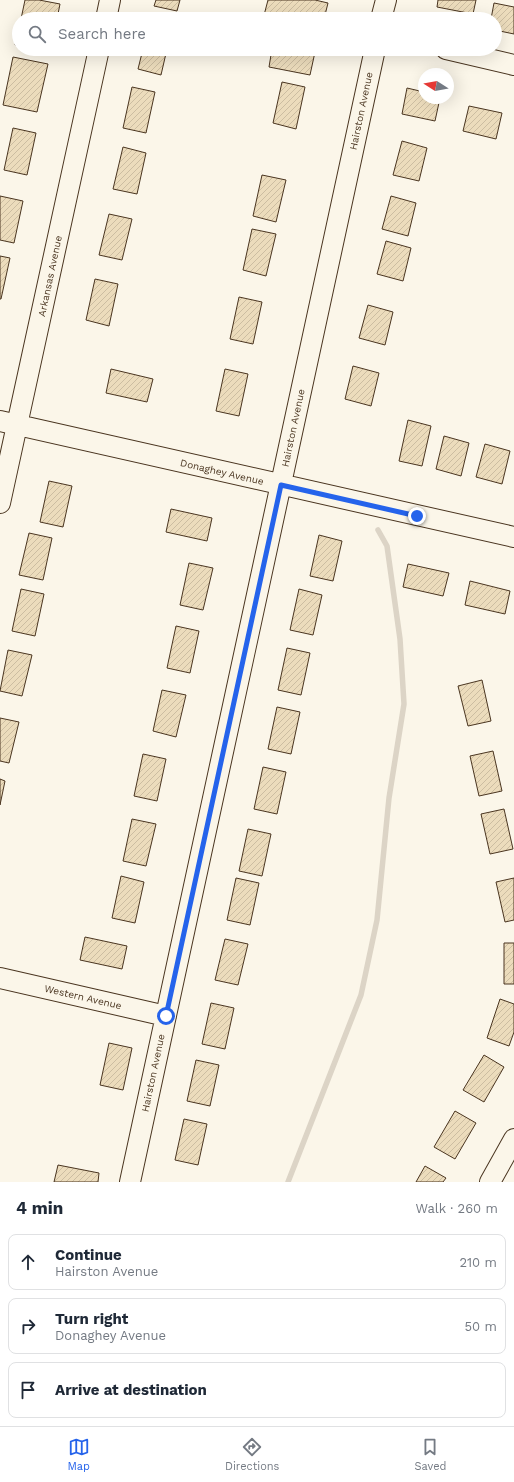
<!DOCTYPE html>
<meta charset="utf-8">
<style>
body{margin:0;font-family:"Work Sans",sans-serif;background:#f2f2f3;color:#1f2937}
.compass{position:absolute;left:418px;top:68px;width:36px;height:36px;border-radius:50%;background:#fff;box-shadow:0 4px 16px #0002;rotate:281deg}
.stop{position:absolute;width:12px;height:12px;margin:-9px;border:3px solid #2563eb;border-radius:50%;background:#fff}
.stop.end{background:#2563eb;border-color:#fff;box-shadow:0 1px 4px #0008}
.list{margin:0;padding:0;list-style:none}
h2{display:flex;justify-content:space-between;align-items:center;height:52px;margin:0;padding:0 16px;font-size:17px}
h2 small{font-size:13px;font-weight:400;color:#747a83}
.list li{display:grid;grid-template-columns:26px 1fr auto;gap:12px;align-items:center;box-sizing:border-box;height:56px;margin:0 8px 8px;padding:0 8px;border:1px solid #e0e1e3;border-radius:8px}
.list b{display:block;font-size:15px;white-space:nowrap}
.list p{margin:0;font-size:13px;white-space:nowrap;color:#747a83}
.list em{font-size:13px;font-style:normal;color:#747a83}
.icon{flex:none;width:22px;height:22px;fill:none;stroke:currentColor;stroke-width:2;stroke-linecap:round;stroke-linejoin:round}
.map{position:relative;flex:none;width:514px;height:1182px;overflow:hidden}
.search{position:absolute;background:#fff;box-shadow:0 4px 16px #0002;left:12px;right:12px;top:12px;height:44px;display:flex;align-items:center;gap:10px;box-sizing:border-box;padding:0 14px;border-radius:22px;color:#747a83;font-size:15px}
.sheet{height:244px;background:#fff}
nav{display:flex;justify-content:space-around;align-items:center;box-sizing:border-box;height:56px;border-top:1px solid #e0e1e3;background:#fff;font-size:11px;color:#747a83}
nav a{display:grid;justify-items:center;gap:2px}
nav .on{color:#2563eb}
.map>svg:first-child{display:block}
</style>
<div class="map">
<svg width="514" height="1182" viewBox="0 0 514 1182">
<defs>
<pattern id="building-hatch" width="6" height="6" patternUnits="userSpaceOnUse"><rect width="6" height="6" fill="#ecdcbc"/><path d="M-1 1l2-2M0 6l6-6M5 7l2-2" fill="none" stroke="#ccbda1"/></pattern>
</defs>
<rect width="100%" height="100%" fill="#fbf6e9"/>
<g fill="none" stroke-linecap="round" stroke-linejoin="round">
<!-- stream -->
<path stroke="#dcd4c6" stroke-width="5.5" d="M288 1182 361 995 377 920 389 798 404 704 400 639 387 546 378 530"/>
</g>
<!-- building -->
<path fill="url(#building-hatch)" stroke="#4a3520" d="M25 0H39L60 4 57 19H21Z
M156 0H180L177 11 154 6Z
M268 0H315L328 3 324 19H263Z
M438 0H476L473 14 437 7Z
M494 3 514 7V34L495 30V19H491Z
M19 27V46L15 45Z
M35 49H50V52Z
M143 49H167L161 75 138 69Z
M272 49H300L315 52 310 75 269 67Z
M13 57 48 64 37 112 3 105Z
M282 82 305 87 296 129 273 123Z
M132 87 155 92 146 133 123 128Z
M407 88 424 92V98H440L435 121 402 114Z
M469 106 502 113 496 139 463 131Z
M13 128 36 133 27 175 4 170Z
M402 141 427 148 419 181 393 175Z
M123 147 146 153 137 194 113 189Z
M262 175 286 180 276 222 253 216Z
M0 196 23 201 14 243 0 240Z
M391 196 416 203 408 236 382 229Z
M109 214 132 219 122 260 99 255Z
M252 229 276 234 266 276 243 270Z
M386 241 411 248 403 281 377 274Z
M0 256 10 258 1 299H0Z
M95 279 118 284 109 326 86 320Z
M239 297 262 302 253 344 230 339Z
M368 305 393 312 385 345 359 338Z
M353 366 379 373 371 406 345 399Z
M111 369 153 379 147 402 106 393Z
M225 369 248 374 239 416 216 411Z
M408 420 431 426 422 466 399 461Z
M444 436 469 443 461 476 436 469Z
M485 444 510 451 502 484 476 477Z
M49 481 72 486 63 527 40 522Z
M171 509 212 518 207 541 166 532Z
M29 533 52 538 43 580 19 575Z
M319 535 342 541 333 581 310 576Z
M189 563 213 568 203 610 180 605Z
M408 564 449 573 443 596 403 587Z
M470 581 510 591 505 614 465 605Z
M21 589 44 594 35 636 12 631Z
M299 589 322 595 313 635 290 630Z
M176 626 199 631 190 673 167 668Z
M287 648 310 653 301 695 278 690Z
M8 650 32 655 22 696 0 691Z
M482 680 491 721 468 726 458 686Z
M162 690 186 695 176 737 153 731Z
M277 707 300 712 291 754 268 749Z
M0 718 19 722 9 763 0 761Z
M493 751 502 791 479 796 470 756Z
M143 754 166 759 157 801 134 796Z
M263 767 286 772 277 814 254 809Z
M0 779 5 781 0 805Z
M504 809 513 849 490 854 481 814Z
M132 819 156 824 146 866 123 861Z
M248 829 271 834 262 876 239 871Z
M121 876 144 882 135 923 112 918Z
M236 878 259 883 250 925 227 920Z
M514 878V920L505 922 496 882Z
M85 937 127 946 122 969 80 960Z
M225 939 248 944 238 985 215 980Z
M504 943H514V984H504Z
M500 999 514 1004V1032L509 1046 487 1038Z
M211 1003 234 1008 225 1049 202 1044Z
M109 1043 132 1048 123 1090 100 1085Z
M484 1055 504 1067 484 1102 463 1090Z
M196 1060 219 1065 210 1106 187 1101Z
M455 1111 476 1123 455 1159 434 1147Z
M184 1119 207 1124 198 1165 175 1160Z
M58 1165 99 1173 98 1182H54Z
M425 1166 446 1178 443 1182H416Z"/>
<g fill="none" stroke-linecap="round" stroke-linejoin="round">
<!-- minor casing -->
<g stroke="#4a3520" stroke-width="22">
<path id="minor" d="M106 19 110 0
M381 19 386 0
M446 49 514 65
M0 421 514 537
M0 503 99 49
M0 978 166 1016
M130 1182 375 49
M490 1182 514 1139"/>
</g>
<!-- minor -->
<use href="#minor" stroke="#fbf6e9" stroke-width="20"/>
</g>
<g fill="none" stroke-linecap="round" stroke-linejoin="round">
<!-- route -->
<path stroke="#2563eb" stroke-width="5" d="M166 1016 281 485 417 516"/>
</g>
<g text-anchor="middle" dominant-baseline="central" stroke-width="3" stroke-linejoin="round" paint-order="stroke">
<!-- street labels -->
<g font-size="10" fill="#4a3520" stroke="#fbf6e9">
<text transform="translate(361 111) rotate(-78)">Hairston Avenue</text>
<text transform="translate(50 276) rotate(-78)">Arkansas Avenue</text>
<text transform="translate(293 428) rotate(-78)">Hairston Avenue</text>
<text transform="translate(222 472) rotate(13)">Donaghey Avenue</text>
<text transform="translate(83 997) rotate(13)">Western Avenue</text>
<text transform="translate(153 1073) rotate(-78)">Hairston Avenue</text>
</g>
</g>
</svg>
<svg class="compass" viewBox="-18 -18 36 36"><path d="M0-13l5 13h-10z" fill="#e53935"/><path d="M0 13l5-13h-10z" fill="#747a83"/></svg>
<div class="stop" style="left:166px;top:1016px"></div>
<div class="stop end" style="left:417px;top:516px"></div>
<div class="search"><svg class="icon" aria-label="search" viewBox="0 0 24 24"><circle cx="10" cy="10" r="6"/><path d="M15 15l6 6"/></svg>Search here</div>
</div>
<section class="sheet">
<h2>4 min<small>Walk · 260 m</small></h2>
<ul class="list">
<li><svg class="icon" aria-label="ahead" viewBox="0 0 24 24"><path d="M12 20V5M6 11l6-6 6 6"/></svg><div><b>Continue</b><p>Hairston Avenue</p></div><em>210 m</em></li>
<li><svg class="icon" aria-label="right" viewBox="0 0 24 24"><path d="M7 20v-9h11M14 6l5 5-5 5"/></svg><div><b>Turn right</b><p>Donaghey Avenue</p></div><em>50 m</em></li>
<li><svg class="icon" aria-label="arrive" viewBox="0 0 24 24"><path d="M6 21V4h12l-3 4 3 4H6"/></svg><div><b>Arrive at destination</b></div></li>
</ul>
</section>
<nav>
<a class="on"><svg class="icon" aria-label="map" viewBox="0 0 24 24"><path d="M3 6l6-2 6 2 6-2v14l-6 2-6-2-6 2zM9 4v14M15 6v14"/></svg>Map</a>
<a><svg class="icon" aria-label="directions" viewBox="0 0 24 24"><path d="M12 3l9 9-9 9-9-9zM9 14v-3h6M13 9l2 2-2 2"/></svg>Directions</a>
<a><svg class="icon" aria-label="saved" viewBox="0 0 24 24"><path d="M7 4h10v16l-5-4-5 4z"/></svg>Saved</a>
</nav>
